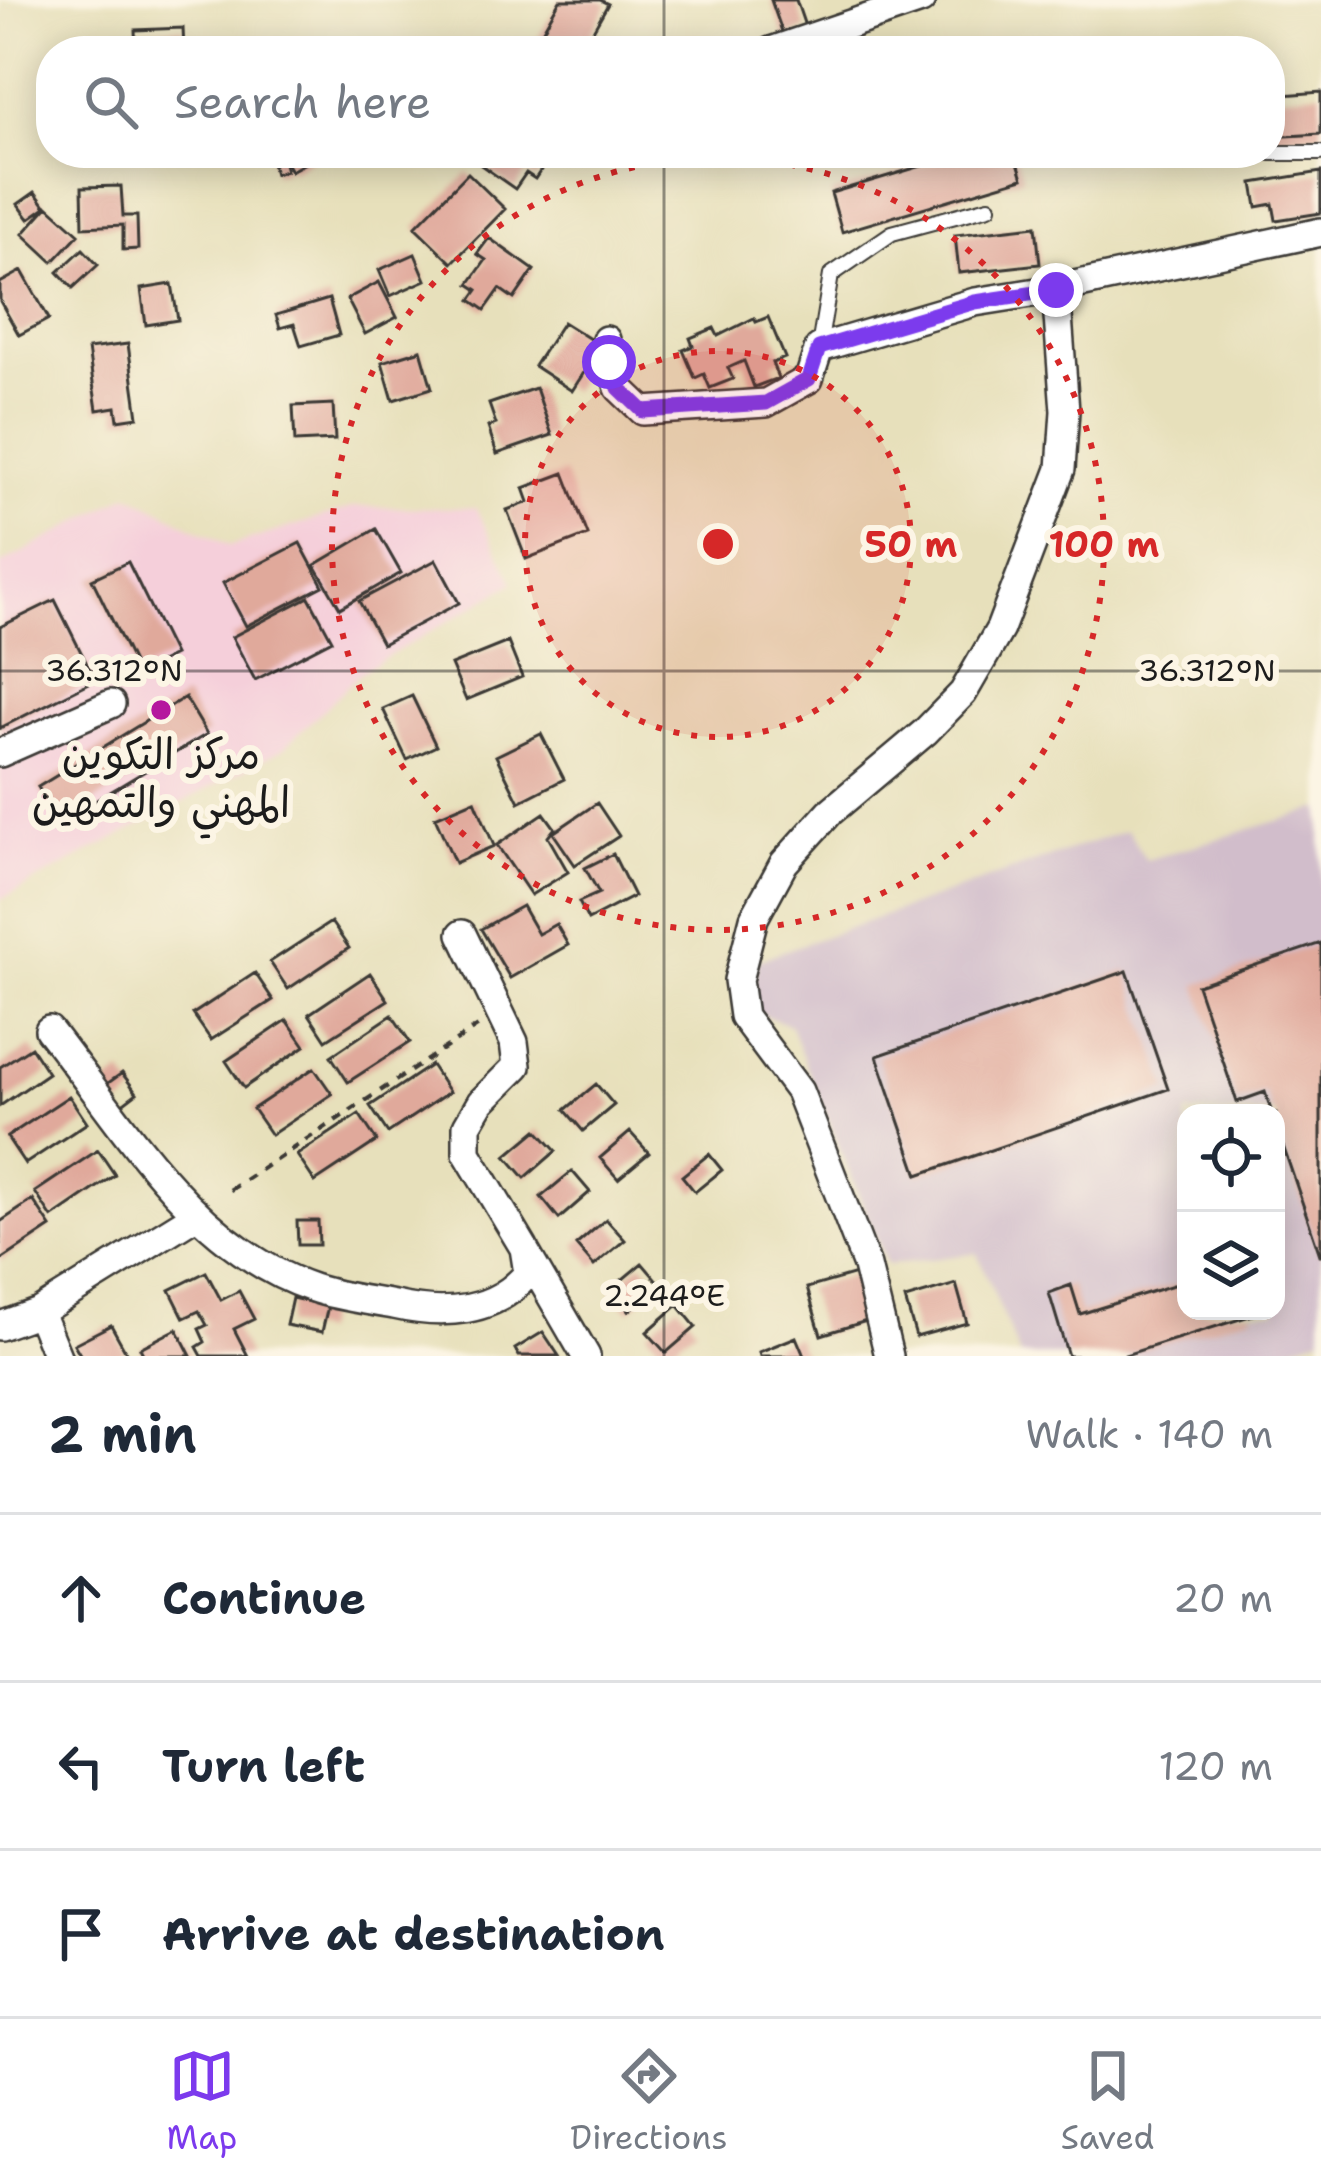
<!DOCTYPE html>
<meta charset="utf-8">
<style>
body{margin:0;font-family:"Shantell Sans","Playpen Sans Arabic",sans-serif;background:#f2f2f3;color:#1f2937}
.controls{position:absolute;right:36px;bottom:36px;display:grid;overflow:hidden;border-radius:24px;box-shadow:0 6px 30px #0003}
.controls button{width:108px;height:108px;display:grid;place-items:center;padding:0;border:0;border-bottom:3px solid #e0e1e3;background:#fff;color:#1f2937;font:60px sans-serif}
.stop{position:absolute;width:36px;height:36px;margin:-27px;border:9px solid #7c3aed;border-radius:50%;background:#fff}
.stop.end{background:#7c3aed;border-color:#fff;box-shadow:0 3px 12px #0008}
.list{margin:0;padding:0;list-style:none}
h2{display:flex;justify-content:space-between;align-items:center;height:156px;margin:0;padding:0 48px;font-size:51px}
h2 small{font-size:39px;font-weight:400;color:#747a83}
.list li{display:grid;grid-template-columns:78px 1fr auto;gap:36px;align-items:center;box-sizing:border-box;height:168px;padding:0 48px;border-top:3px solid #e0e1e3}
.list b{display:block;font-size:45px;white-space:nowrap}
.list em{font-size:39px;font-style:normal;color:#747a83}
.icon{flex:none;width:66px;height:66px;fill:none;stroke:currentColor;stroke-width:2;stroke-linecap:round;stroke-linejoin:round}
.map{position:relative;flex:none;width:1321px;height:1356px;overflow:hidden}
.search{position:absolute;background:#fff;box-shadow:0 6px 30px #0003;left:36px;right:36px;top:36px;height:132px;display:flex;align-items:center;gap:30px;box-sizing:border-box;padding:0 42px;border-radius:48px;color:#747a83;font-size:45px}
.sheet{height:660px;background:#fff}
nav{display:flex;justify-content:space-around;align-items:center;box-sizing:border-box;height:168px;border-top:3px solid #e0e1e3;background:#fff;font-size:33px;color:#747a83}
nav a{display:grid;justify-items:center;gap:6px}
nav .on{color:#7c3aed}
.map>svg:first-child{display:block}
</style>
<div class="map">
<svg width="1321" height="1356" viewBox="0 0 1321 1356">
<rect width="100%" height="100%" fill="#fcf5e5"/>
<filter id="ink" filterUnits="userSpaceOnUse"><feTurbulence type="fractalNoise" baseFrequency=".00833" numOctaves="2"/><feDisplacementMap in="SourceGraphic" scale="24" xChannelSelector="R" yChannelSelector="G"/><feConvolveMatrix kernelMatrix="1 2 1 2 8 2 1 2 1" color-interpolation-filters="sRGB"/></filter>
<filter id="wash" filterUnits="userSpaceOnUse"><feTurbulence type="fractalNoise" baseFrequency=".004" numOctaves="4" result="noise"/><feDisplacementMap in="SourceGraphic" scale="48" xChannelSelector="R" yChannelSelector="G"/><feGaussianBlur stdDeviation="2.7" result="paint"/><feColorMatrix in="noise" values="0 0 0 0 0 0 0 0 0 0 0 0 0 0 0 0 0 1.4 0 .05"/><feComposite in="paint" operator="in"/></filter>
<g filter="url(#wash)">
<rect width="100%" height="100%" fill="#e7e0bb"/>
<!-- built -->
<path fill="#f5cfda" d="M129 494 230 546 354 507 476 508 514 583 363 671 283 749 0 900V565Z"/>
<!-- industrial -->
<path fill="#d1bdcb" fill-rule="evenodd" d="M1321 808V1337L1258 1356H1020L977 1253 887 1265 790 1025 757 1013 753 992 758 960 1127 830 1146 860ZM1186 1113H1276V1311H1186Z"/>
<g id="blocks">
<!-- building -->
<path fill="#e0a99b" d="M560 0H600L608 4 588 39 594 42 589 51H553L536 42Z
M771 0H796L806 29 784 37Z
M183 28 184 51H136L135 30Z
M1321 92V134L1270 137V96Z
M280 153H323L291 171 282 156 286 171 275 174 270 157Z
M489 153H542L549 158 535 179 526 173 515 189 481 165Z
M965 153H1015L1023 178 842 232 831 193Z
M1321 172V213L1276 220 1273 204 1257 207 1253 183Z
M468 173 505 209 452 263 415 227Z
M121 186 123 216H137L138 249 123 250V225L83 227 82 187Z
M35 192 46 207 29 219 18 204Z
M48 206 79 234 53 262 23 234Z
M1036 226 1040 264 959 273 955 235Z
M489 238 534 270 514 299 500 289 485 310 471 300 478 290 469 284 486 260 477 254Z
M83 249 98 265 73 288 58 272Z
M415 254 426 280 390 296 379 270Z
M22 271 49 319 19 335 0 301V283Z
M379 282 397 317 365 334 347 299Z
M172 284 178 320 146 325 141 289Z
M329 299 339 335 301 346 294 324 280 328 276 315Z
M768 317 785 358 772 363 778 378 754 387 744 361 728 368 733 379 710 388 704 374 695 378 683 350 693 346 690 338 714 328 718 336 754 318 756 322Z
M563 322 601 346 572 391 534 366Z
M128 344 138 417 118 420 116 407 97 410 88 349Z
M421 350 432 388 393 400 382 362Z
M536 388 552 435 497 454 488 427 496 424 489 404Z
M333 404 335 440 295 442 293 406Z
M564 473 588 535 526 559 507 510 529 502 524 488Z
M376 529 401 573 340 608 315 565Z
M300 543 323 586 246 626 223 583Z
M436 560 459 603 382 644 359 601Z
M128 562 174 655 138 673 92 579Z
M309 597 332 640 255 680 232 637Z
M55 600 95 680 0 728V627Z
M508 642 522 677 466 700 451 665Z
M412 696 436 746 407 760 383 709Z
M185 697 207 734 60 822 38 787Z
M541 734 564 779 519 802 496 756Z
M475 800 494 846 455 863 435 817Z
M597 803 619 836 575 865 553 833Z
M544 813 555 828 548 837 568 872 531 895 497 845Z
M613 854 634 896 588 920 579 902 599 893 585 868Z
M522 906 538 934 556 924 568 945 510 978 481 929Z
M331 922 349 948 288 989 270 962Z
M1321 943V1255H1320L1276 1125V1113H1272L1265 1092 1237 1102 1197 985Z
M1127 971 1168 1089 918 1175 877 1056Z
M255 973 273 1000 211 1040 193 1014Z
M370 973 388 1000 326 1040 309 1014Z
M392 1015 410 1042 348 1082 331 1056Z
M287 1020 305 1046 244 1088 226 1061Z
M31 1047 48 1073 0 1106V1067Z
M431 1065 449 1092 388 1133 370 1106Z
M314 1068 332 1094 271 1135 253 1109Z
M122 1073 137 1093 120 1106 104 1086Z
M596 1084 614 1105 583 1131 565 1110Z
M69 1096 87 1123 25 1164 7 1137Z
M359 1114 377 1141 315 1182 297 1155Z
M537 1130 556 1151 525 1178 506 1156Z
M630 1132 649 1153 618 1179 600 1158Z
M98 1150 115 1175 52 1218 35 1192Z
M709 1154 722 1170 695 1192 682 1176Z
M572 1171 590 1192 559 1219 541 1197Z
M33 1200 51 1227 0 1261V1222Z
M606 1219 625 1240 594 1266 576 1245Z
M297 1221H318L319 1245H298Z
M642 1263 660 1284 629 1311 611 1289Z
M206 1272 221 1300 239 1291 254 1319 234 1329 248 1356H202L197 1347 205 1342 199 1329 207 1325 199 1311 184 1318 170 1290Z
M859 1273 873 1319 821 1335 807 1288Z
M1186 1281V1311H1252L1253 1315 1122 1356H1068L1049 1293 1071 1285 1080 1314Z
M956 1284 967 1323 916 1337 905 1299Z
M292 1298 328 1306 322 1332 286 1325Z
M678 1305 696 1327 666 1353 647 1332Z
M111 1325 126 1352 118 1356H81L74 1344Z
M177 1329 191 1356H144L140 1348Z
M543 1332 559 1356H519L515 1349Z
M796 1337 804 1356H760L759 1352Z"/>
</g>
</g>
<g filter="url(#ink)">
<use href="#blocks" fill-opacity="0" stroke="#3a3934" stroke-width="3"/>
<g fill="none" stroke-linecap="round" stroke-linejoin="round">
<!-- lane casing -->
<g stroke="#3a3934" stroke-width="18">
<path id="lane" d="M1270 153H1321
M819 347 831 275 892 233 989 207"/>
</g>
<!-- street casing -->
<g stroke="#3a3934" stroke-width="32">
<path id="street" d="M771 51 921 0
M606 340 619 388 643 411 766 403 809 379 819 348 975 302 1056 289 1321 232
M0 753 111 704
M49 1030C123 1124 194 1248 313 1288 339 1297 368 1300 394 1305 442 1316 495 1314 528 1273L524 1248 467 1153V1126L481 1102 517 1066 514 1042 462 934
M525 1251 586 1356
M39 1312 57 1356
M0 1326 39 1312 194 1216
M889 1356 867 1266 799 1091 743 1016 738 980 754 918 784 863 830 812 925 732 963 693 1000 629 1061 469 1065 411 1056 289"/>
</g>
<!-- path -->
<path stroke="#3a3934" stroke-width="4.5" stroke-dasharray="9 9" stroke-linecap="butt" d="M230 1190 480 1025"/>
<!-- lane -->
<use href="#lane" stroke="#fff" stroke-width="14"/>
<!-- street -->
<use href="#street" stroke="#fff" stroke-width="27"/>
</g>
</g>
<g fill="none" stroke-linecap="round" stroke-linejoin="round" filter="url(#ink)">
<!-- route -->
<path stroke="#7c3aed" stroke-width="15" d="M609 362 619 388 643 411 766 403 809 379 819 348 975 302 1056 290"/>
</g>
<!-- ticks -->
<path fill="none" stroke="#1c1c1c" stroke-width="3" stroke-opacity="0.45" d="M664 0V51M664 153V1356M0 671H1321"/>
<!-- distance rings -->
<circle cx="718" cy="544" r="193" fill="#d62828" fill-opacity=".12"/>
<g fill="none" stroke="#d62828" stroke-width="6" stroke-dasharray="6 12">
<circle cx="718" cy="544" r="193"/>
<circle cx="718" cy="544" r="386"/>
</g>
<!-- markers -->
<circle fill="#b5179e" stroke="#fcf5e5" stroke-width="4.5" cx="161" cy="710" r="12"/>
<g text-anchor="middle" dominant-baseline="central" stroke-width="12" stroke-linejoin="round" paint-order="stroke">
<!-- poi labels -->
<g font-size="42" fill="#1c1c1c" stroke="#fcf5e5">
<text x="161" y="754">مركز التكوين<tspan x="161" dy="48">المهني والتمهين</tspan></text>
</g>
</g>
<g font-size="30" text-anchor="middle" fill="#1c1c1c" stroke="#fcf5e5" stroke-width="12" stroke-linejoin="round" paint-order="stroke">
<text x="114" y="681">36.312°N</text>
<text x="1207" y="681">36.312°N</text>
<text x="664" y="1306">2.244°E</text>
</g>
<circle cx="718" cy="544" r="18" fill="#d62828" stroke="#fcf5e5" stroke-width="6"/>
<g font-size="36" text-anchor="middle" font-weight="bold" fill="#d62828" stroke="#fcf5e5" stroke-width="12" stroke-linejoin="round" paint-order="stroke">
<text x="911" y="557">50 m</text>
<text x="1104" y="557">100 m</text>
</g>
</svg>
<div class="controls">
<button><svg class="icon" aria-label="locate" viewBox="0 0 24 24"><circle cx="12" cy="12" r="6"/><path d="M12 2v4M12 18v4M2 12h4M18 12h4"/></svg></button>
<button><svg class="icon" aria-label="layers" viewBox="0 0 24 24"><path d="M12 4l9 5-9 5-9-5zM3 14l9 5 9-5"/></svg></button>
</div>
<div class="stop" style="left:609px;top:362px"></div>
<div class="stop end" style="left:1056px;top:290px"></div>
<div class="search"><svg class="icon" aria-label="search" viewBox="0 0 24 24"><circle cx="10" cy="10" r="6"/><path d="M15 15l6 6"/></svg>Search here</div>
</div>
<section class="sheet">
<h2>2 min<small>Walk · 140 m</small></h2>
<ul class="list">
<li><svg class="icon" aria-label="ahead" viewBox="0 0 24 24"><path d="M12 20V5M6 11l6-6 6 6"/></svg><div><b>Continue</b></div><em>20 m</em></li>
<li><svg class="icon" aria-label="left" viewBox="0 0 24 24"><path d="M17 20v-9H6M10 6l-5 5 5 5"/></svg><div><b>Turn left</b></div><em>120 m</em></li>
<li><svg class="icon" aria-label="arrive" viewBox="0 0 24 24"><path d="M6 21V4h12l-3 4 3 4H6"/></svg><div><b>Arrive at destination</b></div></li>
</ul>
</section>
<nav>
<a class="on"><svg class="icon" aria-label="map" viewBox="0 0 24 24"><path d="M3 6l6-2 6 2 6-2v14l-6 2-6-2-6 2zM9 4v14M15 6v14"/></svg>Map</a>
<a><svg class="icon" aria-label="directions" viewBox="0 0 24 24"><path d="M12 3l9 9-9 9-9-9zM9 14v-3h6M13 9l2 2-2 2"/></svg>Directions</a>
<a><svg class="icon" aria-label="saved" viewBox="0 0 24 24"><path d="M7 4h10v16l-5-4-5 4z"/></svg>Saved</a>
</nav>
